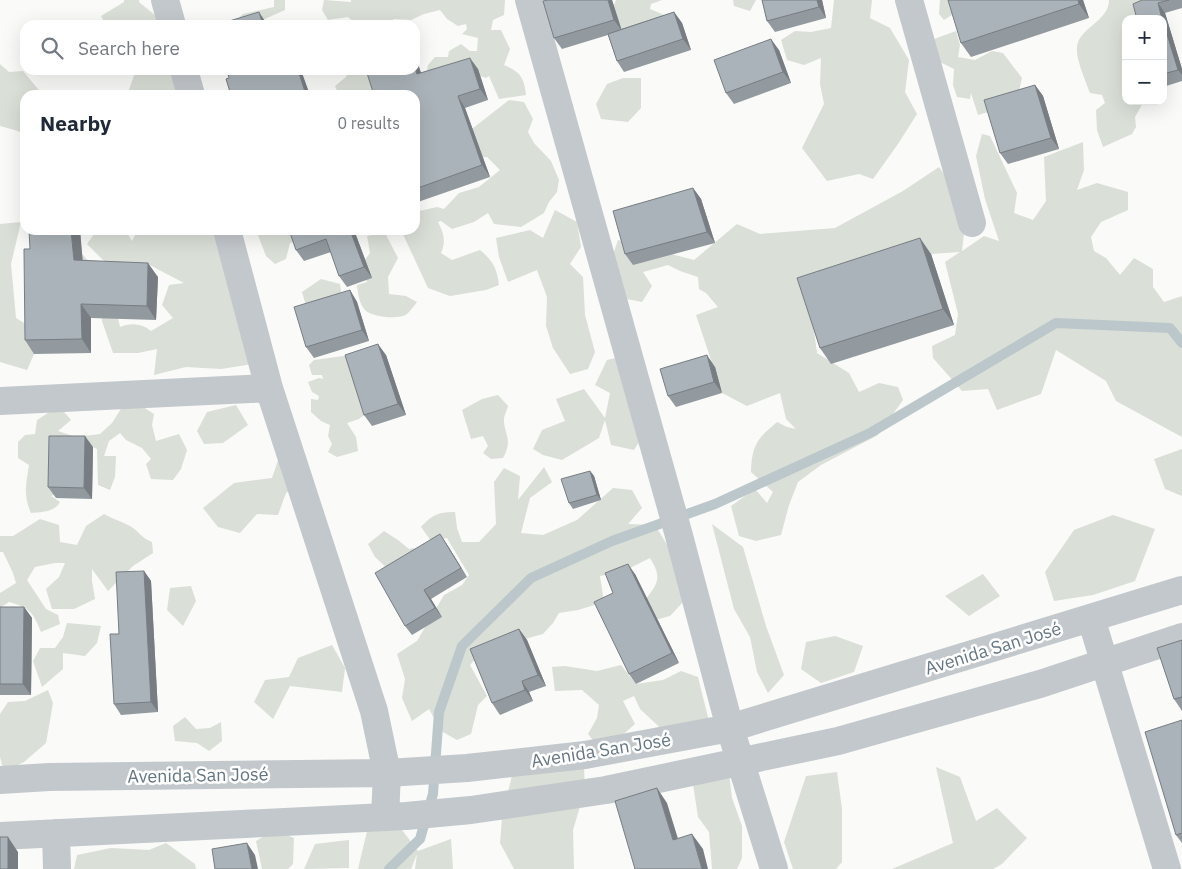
<!DOCTYPE html>
<meta charset="utf-8">
<style>
body{margin:0;font-family:"IBM Plex Sans",sans-serif;background:#f2f2f3;color:#1f2937}
.controls{position:absolute;right:15px;top:15px;display:grid;overflow:hidden;border-radius:10px;box-shadow:0 5px 20px #0002}
.controls button{width:45px;height:45px;display:grid;place-items:center;padding:0;border:0;border-bottom:1px solid #e0e1e3;background:#fff;color:#1f2937;font:25px sans-serif}
.list{margin:0;padding:0;list-style:none}
h2{display:flex;justify-content:space-between;align-items:center;height:65px;margin:0;padding:0 20px;font-size:21px}
h2 small{font-size:16px;font-weight:400;color:#747a83}
.icon{flex:none;width:28px;height:28px;fill:none;stroke:currentColor;stroke-width:2;stroke-linecap:round;stroke-linejoin:round}
.map{position:relative;flex:none;width:1182px;height:869px;overflow:hidden}
.search{position:absolute;background:#fff;box-shadow:0 5px 20px #0002;left:20px;top:20px;width:400px;height:55px;display:flex;align-items:center;gap:12px;box-sizing:border-box;padding:0 18px;border-radius:15px;color:#747a83;font-size:19px}
.panel{position:absolute;background:#fff;box-shadow:0 5px 20px #0002;left:20px;top:90px;width:400px;height:145px;border-radius:15px}
.map>svg:first-child{display:block}
</style>
<div class="map">
<svg width="1182" height="869" viewBox="0 0 1182 869">
<rect width="100%" height="100%" fill="#fafaf8"/>
<!-- green -->
<path fill="#dadfd7" fill-rule="evenodd" d="M124 0H139V2L167 25H106L101 16 124 2Z
M274 0H285V10L251 25H231L243 14 274 7Z
M324 0 351 2V0H505L504 15 493 20 491 30H501L510 49 504 65C520 72 524 77 526 95L499 99 489 76 486 78 463 70 426 75 428 65 435 57H448L449 51 461 44 470 51H477L478 38 462 34 467 29 466 24 458 26 447 19 440 10 424 14 411 20 394 19 386 25H357L348 17 328 20 322 10Z
M616 0H662L651 4 650 9 664 15 630 53 608 19Z
M733 0H756L750 11 734 6Z
M834 0H872L870 18 890 28 909 60 905 92 917 114 898 144 873 179 859 174 827 181 802 148 824 104 820 84 821 58 804 65 787 60 781 40 795 31 811 32 831 28Z
M940 0H991L958 11 944 20 939 14Z
M1109 0H1140L1141 19H1126V101H1144L1135 117 1136 127 1132 134 1103 147 1097 130 1096 110 1105 103 1102 95 1090 93C1086 82 1077 61 1077 51 1075 28 1109 23 1109 0Z
M956 31 960 45 958 57 975 60 992 51 1003 53 1022 78 1016 104 978 115 971 93 970 99 957 97 953 85 954 69 940 62 934 39Z
M0 64 9 72 23 71 43 95H25V135L18 131 0 126Z
M136 70H173L182 95H127Z
M349 70H382L381 95H339L335 86 346 77Z
M623 78H641V108L628 122 601 119 596 104 607 84Z
M509 100 524 102 533 119 528 132 534 143 551 161 559 180 557 192 549 202 544 213 521 227 494 224 488 213 474 222 452 229 441 221 438 222C444 233 446 242 441 253L452 260 480 250C493 261 497 268 499 285L486 290 450 296 428 288 401 230H415V212L437 207 444 209 459 193 479 187 500 170 487 157 453 160 468 132Z
M982 134 990 136 1017 193 1014 213 1033 220 1046 201 1044 157 1083 142 1084 170 1077 190 1097 183 1128 192V210L1101 222 1091 237 1094 251 1106 258 1120 275 1134 258 1153 269V287L1164 302 1182 296V437L1116 401 1106 381 1056 350 1041 394 997 410 988 389 962 391 933 358 932 346 955 335 958 314 945 262 960 252 931 254 809 294 817 353 849 373 859 392 879 383 898 387 903 400 878 435 821 465 798 482 789 505 781 535 756 541 739 536 731 506 755 489 767 503 773 492 751 472C752 445 757 439 777 422L787 427 796 429 786 419 780 393 747 406 722 393 696 315 718 307 706 293 699 289 698 277 680 271 668 265 643 272 652 286 642 302 627 299 613 255 618 240 694 260 737 224 760 234 835 228 903 191 939 167 967 207 962 251 984 236 999 241 985 199 976 156Z
M555 210 577 222 581 247 570 264 583 277 585 315 595 352 588 369 570 374 553 348 546 326 547 297 537 270 508 282 499 257 496 238 530 230 543 238Z
M21 222 11 264 16 318 34 329V354L27 370 0 362V224Z
M97 230H125L132 241 138 230H231L265 362 221 369 186 367 154 375 157 349 138 353H113L102 321 98 295 56 253 83 255 98 271 110 267 87 244ZM144 262 184 283 169 285 162 305 173 318 151 331C141 323 131 323 120 327L115 306 139 290Z
M256 230H311L310 238 290 243 286 259 275 264 266 256Z
M385 233 398 258 388 277 389 294 406 296 417 302C414 306 410 311 407 314 399 320 373 317 366 311 359 304 358 294 357 285L367 282 361 265 370 253 367 236Z
M321 279 340 284 343 306 309 316 302 292Z
M358 354 373 409 359 419 347 423 356 437 358 451 337 457 328 452 332 444 328 436 330 425 321 421 311 412V399L318 400 319 396 312 392 308 382 319 378 323 379 322 375H312L309 365 314 360Z
M629 355 644 434 634 450 611 445 605 420 599 438 562 460 543 455 533 449 542 430 565 421 556 399 584 389 605 418 610 393 595 385 607 360Z
M498 395 508 406C507 410 505 414 504 418 503 434 514 438 503 458L491 459 483 453 488 446 483 436 471 439 462 410 482 399Z
M124 404 143 407 154 414 152 425 156 441 179 434 187 450 181 469 173 480 151 479 146 464 151 459 142 448 126 440 120 433 109 441 104 456H116L115 477 110 490 98 485 97 449 87 444 61 492 51 496 60 502C55 512 41 512 31 513 23 495 26 484 29 465L18 458V442L25 435 35 434 37 420 59 406 71 420 58 431 76 437 100 434 112 423Z
M236 405 248 425 223 443 204 444 197 431 207 412Z
M286 437 305 481 286 493 278 515 257 514 240 533 218 527 203 508 234 483 272 478Z
M1182 449V496L1165 489 1154 459Z
M544 467 552 482 530 498 521 533 543 535 577 520 613 488 632 490 642 508 628 524 655 525 672 553 684 601 670 616 647 622 642 604C656 585 664 580 650 558L622 572 600 576 604 602 578 610 559 613 553 623 543 634 482 651 470 665 487 696 478 705 471 734 457 740 441 731 429 709 412 721 402 698 405 679 397 654 417 641 444 595 462 585 469 575 447 538 431 541 421 527C432 515 438 512 455 512L457 528 462 542H479L496 524 494 482 504 468 520 476 518 500Z
M104 514C112 519 121 521 130 526 138 530 141 538 152 542L153 553 133 566 108 591 92 569V581L95 599 74 609H52L46 589 59 577 65 563H55L35 567 27 580 46 609 58 615 60 624 41 632C33 612 30 608 9 602L0 608V593L16 583 13 573 3 552H0V536H13L40 519 59 525 60 542 77 545 86 526Z
M1113 515 1155 529 1135 581 1093 595 1054 601 1045 572 1074 530Z
M712 524 743 547 766 626 784 675 768 693 757 672 750 637 734 609Z
M384 531 398 540 409 549 414 548 416 556 392 573 375 557 368 544Z
M983 574 1000 596 969 616 945 596Z
M191 586 196 601 183 626 167 610 170 588Z
M67 623 101 626 97 643 85 656 63 653V669L42 687 33 661 40 648H55L63 637Z
M835 636 863 646 854 672 821 683 801 669 806 642Z
M332 645 345 668 342 692 290 686 273 719 254 702 265 680 289 677 298 658Z
M621 665 636 684 663 680 681 671 698 677 709 721 668 735 640 709 634 696 623 701 635 724 619 738 596 744 588 734 597 718 599 705 582 690 555 691 552 667 565 666 597 671Z
M48 690 53 703 46 743 24 762 4 772 0 757V714L8 702 25 701Z
M185 717 196 729 210 728 221 722 222 741 209 751 197 743 175 741 173 726Z
M936 767 960 777 976 821 997 808 1027 838 1002 864 993 869H892L953 843Z
M584 768 585 790 573 830 574 869H514L500 843 502 818 513 771Z
M837 772 842 809V862L836 869H793L784 842 806 776Z
M729 774 732 798 742 826V858L737 869H712L709 832 698 817 693 784Z
M386 809 418 851 451 839 453 869H415L417 854 411 869H358L369 823Z
M274 830 294 838 293 864 288 869H262L256 841Z
M349 840V868L304 869 315 844Z
M166 843 195 864 196 869H74L77 855 111 848 149 850Z"/>
<g fill="none" stroke-linecap="round" stroke-linejoin="round">
<!-- stream -->
<path stroke="#bbc7cb" stroke-width="10" d="M389 869 420 839 433 794 439 712 462 646 531 578 612 541 715 504 870 433 1056 323 1170 328 1182 343"/>
<!-- minor -->
<path stroke="#c3c8cc" stroke-width="28" d="M165 0 172 25
M529 0 678 532 730 728 774 869
M909 0 972 223
M184 70 191 95
M227 230 269 388 374 711 387 773 385 817
M0 401 269 388
M1091 618 1167 869
M0 780 49 777 387 773 467 768 585 755 730 728 1182 590
M56 833 57 869
M0 836 406 816 471 810 606 790 838 741 1040 684 1182 637"/>
</g>
<!-- wall -->
<path fill="#929a9f" d="M612 0 621 29 674 12 682 23 691 50 624 72 617 61 608 35 562 49 554 38Z
M762 0H822L826 18 775 32 767 21Z
M1083 0 1089 18 971 57 961 43Z
M1142 0H1182V8L1165 13 1182 69V81L1163 87V19Z
M779 50 791 83 734 104 726 93Z
M415 55 421 73 478 69 488 100 465 108 490 177 415 203Z
M1035 85 1043 96 1059 149 1008 164 1000 153Z
M693 188 701 199 715 243 633 265 625 254Z
M80 230 82 260 158 277 156 320 91 318V353L34 354 25 340 30 249Z
M289 230H354L372 278 347 287 339 276 331 252 304 261 296 250Z
M931 254 954 325 831 364 820 348Z
M350 290 357 302 369 341 314 358 306 347Z
M386 355 406 415 372 426 364 415Z
M715 367 722 393 676 407 668 396Z
M93 447 92 499 56 498 48 487Z
M590 471 594 476 601 500 573 509 569 503Z
M446 543 467 577 431 599 442 617 412 635 405 626Z
M144 571 151 581 158 712 121 715 114 704 119 634Z
M635 574 679 663 636 684 629 674 613 593Z
M0 607H24L32 618 31 695H0Z
M519 629 527 640 546 686 529 692 533 701 500 715 492 703Z
M1182 640V711L1174 699Z
M1182 720V843L1176 835Z"/>
<!-- shaded-wall -->
<path fill="#777d82" d="M608 0H612L622 31 614 20Z
M817 0H822L826 18 819 7Z
M1078 0H1083L1089 18 1079 4Z
M1158 3 1165 13 1182 69V75L1178 70 1163 21V19H1162Z
M259 12 267 24 268 25H263Z
M674 12 682 23 691 50 683 39Z
M771 39 779 50 791 83 783 72Z
M415 55 425 85 417 74 415 68Z
M470 58 478 69 488 100 480 89Z
M298 70H301L310 95H306Z
M1035 85 1043 96 1059 149 1051 138Z
M458 96 465 108 490 177 482 165Z
M693 188 701 199 715 243 707 232Z
M71 230H80L84 274 74 260Z
M350 230H354L372 278 364 267Z
M920 238 931 254 954 325 943 309Z
M148 263 158 277 156 320 147 306Z
M350 290 357 302 369 341 362 330Z
M81 304 91 318V353L82 339Z
M378 344 386 355 406 415 398 404Z
M707 355 715 367 722 393 714 382Z
M85 436 93 447 92 499 84 488Z
M590 471 594 476 601 500 597 495Z
M440 534 446 543 467 577 461 568Z
M628 564 635 574 679 663 672 653Z
M144 571 151 581 158 712 151 702Z
M424 590 431 599 442 617 435 608Z
M24 607 32 618 31 695 23 684Z
M519 629 527 640 546 686 538 675Z
M522 681 529 692 533 701 525 690Z
M657 788 667 803 683 855 673 840Z
M692 834 703 849 708 869H702Z
M8 837 18 852V869H8Z
M247 843 255 855 258 869H252Z"/>
<!-- building -->
<path fill="#aab3b9" stroke="#777d82" d="M548 0H608L614 20 554 38 543 1Z
M762 0H817L819 7 767 21Z
M948 0H1078L1079 4 961 43Z
M1142 0H1169L1158 3 1162 19H1137L1133 4Z
M259 12 263 25H216Z
M674 12 683 39 617 61 608 34Z
M1163 21 1178 70 1163 74Z
M771 39 783 72 726 93 714 60Z
M470 58 480 89 458 96 482 165 415 189V95H374L366 70H415V68L417 74Z
M227 70H298L306 95H231L226 79 229 78Z
M1035 85 1051 138 1000 153 984 100Z
M693 188 707 232 625 254 613 211Z
M29 230H71L74 260 148 263 147 306 81 304 82 339 25 340 24 249H30Z
M289 230H350L364 267 339 276 326 239 296 250Z
M920 238 943 309 820 348 797 278Z
M350 290 362 330 306 347 294 307Z
M378 344 398 404 364 415 345 355Z
M707 355 714 382 668 396 660 369Z
M49 436H85L84 488 48 487Z
M590 471 597 495 569 503 561 479Z
M440 534 461 568 424 590 435 608 405 626 375 573Z
M628 564 672 653 629 674 594 602 613 593 605 573Z
M144 571 151 702 114 704 110 634H119L116 572Z
M0 607H24L23 684H0Z
M519 629 538 675 522 681 525 690 492 703 470 649Z
M1182 640V697L1174 699 1157 648Z
M1182 720V833L1176 835 1145 732Z
M657 788 673 840 692 834 702 869H635L615 801Z
M0 837H8V869H0Z
M247 843 252 869H215L212 849Z"/>
<g text-anchor="middle" dominant-baseline="central" stroke-width="5" stroke-linejoin="round" paint-order="stroke">
<!-- street labels -->
<g font-size="18" fill="#657683" stroke="#fff">
<text transform="translate(993 648) rotate(-17)">Avenida San José</text>
<text transform="translate(601 750) rotate(-9)">Avenida San José</text>
<text transform="translate(198 775) rotate(-1)">Avenida San José</text>
</g>
</g>
</svg>
<div class="controls">
<button>+</button>
<button>−</button>
</div>
<div class="search"><svg class="icon" aria-label="search" viewBox="0 0 24 24"><circle cx="10" cy="10" r="6"/><path d="M15 15l6 6"/></svg>Search here</div>
<section class="panel">
<h2>Nearby<small>0 results</small></h2>
<ul class="list">
</ul>
</section>
</div>
